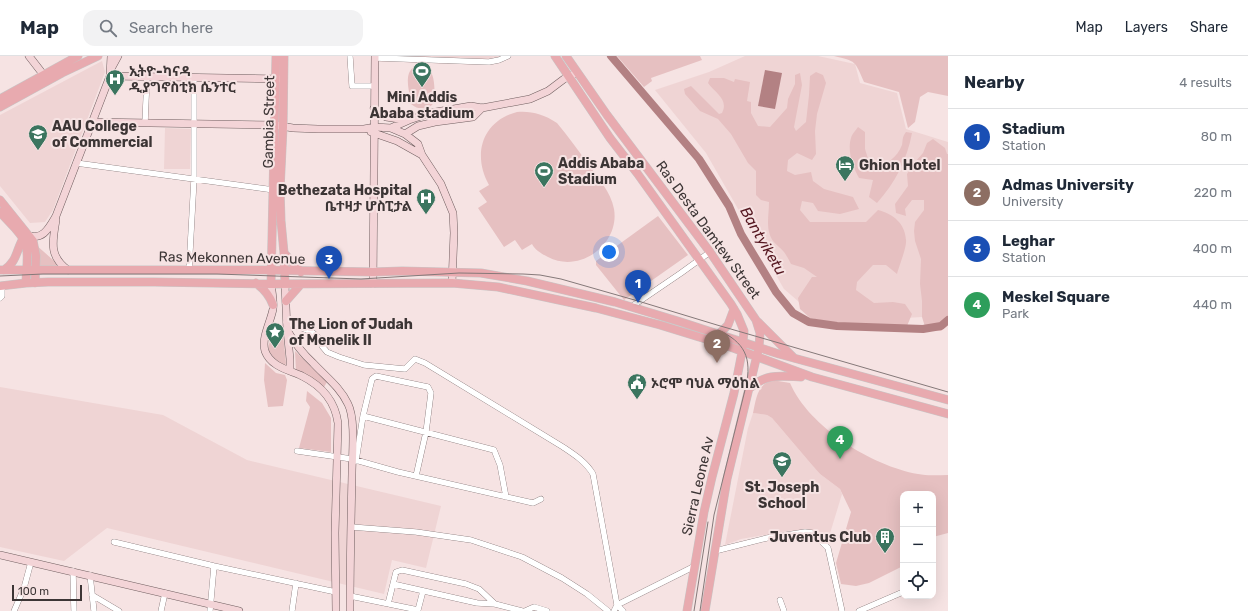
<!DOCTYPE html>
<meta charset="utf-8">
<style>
body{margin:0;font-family:Rubik,"Noto Sans Ethiopic",sans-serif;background:#f2f2f3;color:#1f2937}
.controls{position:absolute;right:12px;bottom:12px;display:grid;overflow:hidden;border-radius:8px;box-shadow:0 4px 16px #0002}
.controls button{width:36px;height:36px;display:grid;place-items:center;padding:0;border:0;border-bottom:1px solid #e0e1e3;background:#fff;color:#1f2937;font:20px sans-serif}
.scale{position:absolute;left:12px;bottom:10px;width:70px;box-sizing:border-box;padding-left:4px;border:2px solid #3c3535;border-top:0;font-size:11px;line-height:14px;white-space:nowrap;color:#3c3535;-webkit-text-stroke:3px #f6e3e3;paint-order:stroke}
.you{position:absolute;left:609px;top:196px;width:14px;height:14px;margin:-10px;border:3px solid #fff;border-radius:50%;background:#1a73e8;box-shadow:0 0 0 6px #1a73e833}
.badge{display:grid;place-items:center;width:26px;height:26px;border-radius:50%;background:#0b8043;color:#fff;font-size:13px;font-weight:700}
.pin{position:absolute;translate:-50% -33px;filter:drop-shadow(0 1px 2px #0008)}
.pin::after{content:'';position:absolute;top:21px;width:14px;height:12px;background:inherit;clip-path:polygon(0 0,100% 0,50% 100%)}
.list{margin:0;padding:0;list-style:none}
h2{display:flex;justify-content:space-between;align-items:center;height:52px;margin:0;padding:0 16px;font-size:17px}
h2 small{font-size:13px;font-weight:400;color:#747a83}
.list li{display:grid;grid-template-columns:26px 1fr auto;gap:12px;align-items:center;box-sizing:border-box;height:56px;padding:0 16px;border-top:1px solid #e0e1e3}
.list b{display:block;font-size:15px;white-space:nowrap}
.list p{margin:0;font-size:13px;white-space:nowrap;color:#747a83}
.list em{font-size:13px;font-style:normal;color:#747a83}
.icon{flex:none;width:22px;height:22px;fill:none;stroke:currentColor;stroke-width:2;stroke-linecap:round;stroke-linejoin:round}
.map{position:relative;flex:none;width:948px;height:555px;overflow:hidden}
header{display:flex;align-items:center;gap:24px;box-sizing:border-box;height:56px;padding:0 20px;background:#fff;border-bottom:1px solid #e0e1e3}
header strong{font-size:19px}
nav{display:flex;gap:22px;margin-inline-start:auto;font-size:14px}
.search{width:280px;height:36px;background:#f2f2f3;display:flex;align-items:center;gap:10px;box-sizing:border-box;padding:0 14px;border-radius:12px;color:#747a83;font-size:15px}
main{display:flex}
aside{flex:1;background:#fff}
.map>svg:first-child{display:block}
</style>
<header>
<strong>Map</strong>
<div class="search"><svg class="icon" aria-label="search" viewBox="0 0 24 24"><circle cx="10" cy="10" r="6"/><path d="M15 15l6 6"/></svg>Search here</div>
<nav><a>Map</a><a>Layers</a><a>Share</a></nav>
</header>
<main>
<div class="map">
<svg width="948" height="555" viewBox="0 0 948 555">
<rect width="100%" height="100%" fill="#f6e3e3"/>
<!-- built -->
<path fill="#efd4d4" d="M375 0H510L501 6 447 8V6Z
M745 0H818L855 8 860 27 897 37 906 73 948 86V240L939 260 888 263 813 258 784 233 706 97 655 34 709 16Z
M102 5 105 16 53 154 45 166 30 167 0 130V59Z
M165 72 191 73 190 113H164Z
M0 331 163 359 247 404 441 450 426 512 392 504 384 538 107 472 64 505 0 491Z
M753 357 767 359 772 362 812 409 820 418 840 433 842 438 828 484 819 476 808 474 788 475 741 483 725 489 748 372Z"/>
<!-- green -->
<path fill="#e6c0c1" d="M617 0H700L702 4 651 22 652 25 644 31Z
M834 0H948V40L928 36 920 41 915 66 908 72 899 36 864 26C855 5 856 5 834 0Z
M416 10 427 11C436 19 434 33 435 45 430 54 419 55 411 48 410 36 402 16 416 10Z
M816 16 823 19 826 27 817 58 815 75 816 98 812 104 797 97 788 104 787 115 795 119 811 116 813 125 824 133 853 141 859 153 840 158 818 155 813 147 802 145 800 154 810 166H866L878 154C893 158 905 167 906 184 907 191 899 210 897 218L886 209H873L857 226 856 234 874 247 893 246 905 248 912 258 907 270 871 272 830 266 810 262 800 253 798 242 812 221H817L804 212 791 208C789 204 787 200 784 196 781 192 776 189 773 185 765 173 769 159 769 146L761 144 756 139V115L748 107 731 78 718 63 700 55 685 38 684 33 691 30 719 58 722 57C729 43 715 37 708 27L710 22H724L734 26 735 23 750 26 747 45 751 46V57L758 70 770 71 787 52 788 43 795 28V19L800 17 802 29 794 71 796 75 806 66 809 39 810 20Z
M517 56C532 55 543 58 557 67 568 80 578 94 588 108 598 122 611 136 614 153 620 188 580 218 548 201 542 198 535 194 532 188L522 194 515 184 504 191 478 152 487 146 479 135 489 129C472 99 482 65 517 56Z
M858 71 865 76V93L870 109 875 113C887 107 897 102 902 89 903 84 902 81 906 76L912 77C907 104 895 127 877 147L869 141 873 124 859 122C853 111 847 95 851 82 852 78 856 74 858 71Z
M933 83 945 92 947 98H948V269L941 275 926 274 922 261V245L920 228 921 203 915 185 914 175 915 166 924 154V144H912L905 153 906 160 896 157 895 148 908 130 907 118 914 107 923 97 927 87Z
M658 160 688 199 624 244 596 209V205Z
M35 188 61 211H38Z
M282 269 286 307 285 311C262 294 265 290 282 269Z
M295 295 327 326 324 331 296 315Z
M265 307 276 317 285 319 287 324 283 350 268 351 264 324Z
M772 324 790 327C809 371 872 410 918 418 927 420 938 419 948 419V477L933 481V438H903V510L869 527 856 530 841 528 836 507 851 456 840 433 820 418 812 409 772 362 767 359 753 357C756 343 757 329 772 324Z
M307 335 322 347 331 362V396L299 392 310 351 306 345Z"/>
<!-- water -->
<path fill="#b38183" d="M765 14 782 17 775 53 758 50Z"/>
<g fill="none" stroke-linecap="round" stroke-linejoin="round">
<!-- river -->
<path stroke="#b38183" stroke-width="8" d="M611 0 699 103 729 150 741 178 776 236 793 257 809 266 837 270 923 273 941 270 948 264"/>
<!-- street casing -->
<g stroke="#705f60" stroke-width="6">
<path id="street" d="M350 0 352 30H374
M375 2 489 6 499 4 508 0
M145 67 147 21
M76 107 274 134
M189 214 194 123V22
M0 242 2 240V230
M631 251 681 217 710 196
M286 266 312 276 321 284 322 290 327 296 339 301 364 309 405 313 415 303 425 307 563 391C575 399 586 406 593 418L617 549 614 555
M363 360 494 394 500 409 506 441
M297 395 352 403 398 416 533 447 541 443
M356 405 363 360 372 323 376 320 428 331 431 337 426 376 416 420
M351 471 416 476 471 484 522 501 562 522 587 538 608 555
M114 486 214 510 336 536
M715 495 767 482 805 476 813 477 828 492 842 555
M73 515 74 555
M90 519 94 555
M393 528 477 547 495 548 522 555
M92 539 119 555
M350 540 418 554 423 535
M780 544 784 555
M388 548 396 516 402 514 466 528 479 533 495 548
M14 555 24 532 31 506
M161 555 165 537
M210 555 214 510
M292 555 296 527
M525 555 534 551 547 555
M623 555 617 549 695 510
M859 555 903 536"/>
</g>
<!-- secondary casing -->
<g stroke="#705f60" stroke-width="8">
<path id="secondary" d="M29 0 46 22
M112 11 118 0
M110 20 280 23
M374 52 386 61 406 64
M92 66 275 69 293 72 318 73H364L375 71 391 72 405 78 418 88 422 99 441 128 453 157 454 177 452 227
M391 72 409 64 430 57 471 50 482 52 530 43 548 35 564 23 574 18
M371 76 397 85 422 99
M405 78 418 70 435 66 473 61 482 52
M56 164C53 184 48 200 68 214
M27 179C43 185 49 172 56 160L110 20 111 0
M271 228C272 236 274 245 273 253 271 265 261 282 265 295 271 311 289 314 302 320 322 330 335 345 338 367L335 477 336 555
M285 228 287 274 290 303V315
M373 228 375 0
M287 274C294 286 302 297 313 307 326 321 340 331 348 348 356 364 352 400 352 418 351 464 350 509 350 555
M0 499 239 555"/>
</g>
<!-- primary casing -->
<g stroke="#c8c6c6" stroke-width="9">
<path id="primary" d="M284 0 283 71 280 134 281 165 284 197 285 228
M555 0 610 82 637 117 731 248 737 258 744 275 742 296 734 337 712 421 704 456 687 555
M566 0 607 59 710 196 756 264 760 277 759 291 727 423 705 555
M0 43 78 0
M0 51 62 17 98 0
M0 144 33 185 36 200 35 227
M0 156C8 166 22 176 26 189 29 200 26 215 26 227
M284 197 301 216
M0 214H264L373 216 402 215 481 217 527 225 615 246 681 266 779 298 948 344
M4 214C18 205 16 193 24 181
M256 227C264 233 270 240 273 249
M271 228 276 0
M0 230 26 227 48 226H154L271 228 452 227 498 231 596 252 660 269 725 289 812 321 948 358
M286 245 301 228
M758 266 794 302
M719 278 728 269 734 253
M750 332C767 317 780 320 801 321"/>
</g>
<!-- street -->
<use href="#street" stroke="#fff" stroke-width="5.5"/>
<!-- secondary -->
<use href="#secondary" stroke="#f3d4d7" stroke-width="7"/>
<!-- primary -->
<use href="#primary" stroke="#e8aaaf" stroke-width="8"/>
<!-- tram -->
<path stroke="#857979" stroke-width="1" d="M0 220 43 218H217L361 223 459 217 523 218 540 219 561 223 638 245 717 269 948 336
M694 555 708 466
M700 555 714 459 746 330C752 302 745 286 718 274"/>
</g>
<!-- icons -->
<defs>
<g id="stadium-pin" transform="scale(1)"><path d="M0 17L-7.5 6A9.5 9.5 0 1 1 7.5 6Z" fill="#3b755f" stroke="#f6e3e3"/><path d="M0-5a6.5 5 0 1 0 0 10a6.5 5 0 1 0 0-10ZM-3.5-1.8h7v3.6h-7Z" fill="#fff"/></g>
<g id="hospital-pin" transform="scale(1)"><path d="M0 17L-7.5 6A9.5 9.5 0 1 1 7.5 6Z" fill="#3b755f" stroke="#f6e3e3"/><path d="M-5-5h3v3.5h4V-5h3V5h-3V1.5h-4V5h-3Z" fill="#fff"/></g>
<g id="university-pin" transform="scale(1)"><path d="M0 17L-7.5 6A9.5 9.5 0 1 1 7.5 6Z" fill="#3b755f" stroke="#f6e3e3"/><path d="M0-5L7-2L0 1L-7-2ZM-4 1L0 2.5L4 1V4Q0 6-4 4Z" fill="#fff"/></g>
<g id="hotel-pin" transform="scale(1)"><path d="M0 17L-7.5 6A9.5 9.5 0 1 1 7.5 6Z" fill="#3b755f" stroke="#f6e3e3"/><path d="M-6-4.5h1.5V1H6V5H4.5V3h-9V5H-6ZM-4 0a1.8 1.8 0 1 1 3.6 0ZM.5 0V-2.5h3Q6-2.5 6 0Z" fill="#fff"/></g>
<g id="sight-pin" transform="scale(1)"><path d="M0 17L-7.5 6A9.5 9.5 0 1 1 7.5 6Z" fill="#3b755f" stroke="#f6e3e3"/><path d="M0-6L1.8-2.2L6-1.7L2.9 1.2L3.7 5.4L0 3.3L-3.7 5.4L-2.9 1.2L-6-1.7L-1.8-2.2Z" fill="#fff"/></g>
<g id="civic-pin" transform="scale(1)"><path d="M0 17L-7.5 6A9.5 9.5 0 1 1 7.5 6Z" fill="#3b755f" stroke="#f6e3e3"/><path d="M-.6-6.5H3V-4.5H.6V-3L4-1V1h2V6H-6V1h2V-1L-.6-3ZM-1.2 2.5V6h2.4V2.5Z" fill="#fff"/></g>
<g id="school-pin" transform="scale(1)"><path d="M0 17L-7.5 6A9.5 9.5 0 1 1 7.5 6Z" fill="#3b755f" stroke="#f6e3e3"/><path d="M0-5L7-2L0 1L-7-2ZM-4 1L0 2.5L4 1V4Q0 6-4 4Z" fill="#fff"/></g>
<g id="building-pin" transform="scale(1)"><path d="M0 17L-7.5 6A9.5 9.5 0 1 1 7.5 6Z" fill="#3b755f" stroke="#f6e3e3"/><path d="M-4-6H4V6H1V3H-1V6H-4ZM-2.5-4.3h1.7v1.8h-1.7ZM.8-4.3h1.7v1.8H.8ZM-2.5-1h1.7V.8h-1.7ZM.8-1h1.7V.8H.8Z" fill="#fff"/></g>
</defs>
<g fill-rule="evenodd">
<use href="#stadium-pin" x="422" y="15"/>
<use href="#hospital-pin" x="115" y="23"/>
<use href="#university-pin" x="38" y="78"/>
<use href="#hotel-pin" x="845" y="109"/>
<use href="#stadium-pin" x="544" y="115"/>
<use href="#hospital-pin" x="426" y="142"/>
<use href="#sight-pin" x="275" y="276"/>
<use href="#civic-pin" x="637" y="327"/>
<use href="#school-pin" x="782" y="405"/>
<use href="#building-pin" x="885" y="481"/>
</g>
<g text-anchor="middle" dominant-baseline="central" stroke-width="4" stroke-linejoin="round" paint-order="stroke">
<!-- poi labels -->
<g font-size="14" font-weight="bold" fill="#3c3535" stroke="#f6e3e3" text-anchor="start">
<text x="129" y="15">ኢትዮ-ካናዳ<tspan x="129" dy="16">ዲያግኖስቲክ ሴንተር</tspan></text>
<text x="422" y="41" text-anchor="middle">Mini Addis<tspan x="422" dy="16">Ababa stadium</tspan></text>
<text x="52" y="70">AAU College<tspan x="52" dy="16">of Commercial</tspan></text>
<text x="558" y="107">Addis Ababa<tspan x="558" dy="16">Stadium</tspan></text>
<text x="859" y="109">Ghion Hotel</text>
<text x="412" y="134" text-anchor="end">Bethezata Hospital<tspan x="412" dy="16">ቤተዛታ ሆስፒታል</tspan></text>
<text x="289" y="268">The Lion of Judah<tspan x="289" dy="16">of Menelik II</tspan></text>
<text x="651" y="327">ኦሮሞ ባህል ማዕከል</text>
<text x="782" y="431" text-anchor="middle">St. Joseph<tspan x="782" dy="16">School</tspan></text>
<text x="871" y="481" text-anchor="end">Juventus Club</text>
</g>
<!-- street labels -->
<g font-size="14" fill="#3c3535" stroke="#f6e3e3">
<text transform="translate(269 66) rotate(-89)">Gambia Street</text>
<text transform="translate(708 174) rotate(54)">Ras Desta Damtew Street</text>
<text transform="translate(232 202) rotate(1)">Ras Mekonnen Avenue</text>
<text transform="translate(698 430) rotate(-77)">Sierra Leone Av</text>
</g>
<!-- water labels -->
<g font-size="15" font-style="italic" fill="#55161f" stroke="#f6e3e3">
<text transform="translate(763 185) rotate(60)">Bantyiketu</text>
</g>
</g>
</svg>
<div class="controls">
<button>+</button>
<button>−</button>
<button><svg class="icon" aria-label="locate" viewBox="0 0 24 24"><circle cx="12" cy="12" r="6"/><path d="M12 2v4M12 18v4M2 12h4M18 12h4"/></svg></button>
</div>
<div class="scale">100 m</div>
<div class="you"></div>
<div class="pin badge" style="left:638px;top:247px;background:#1a4fb4">1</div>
<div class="pin badge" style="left:717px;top:307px;background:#8d6e63">2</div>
<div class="pin badge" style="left:329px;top:223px;background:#1a4fb4">3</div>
<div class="pin badge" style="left:840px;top:403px;background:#2e9e5b">4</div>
</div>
<aside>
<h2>Nearby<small>4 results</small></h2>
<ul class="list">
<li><span class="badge" style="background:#1a4fb4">1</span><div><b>Stadium</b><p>Station</p></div><em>80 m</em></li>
<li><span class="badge" style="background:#8d6e63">2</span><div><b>Admas University</b><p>University</p></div><em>220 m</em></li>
<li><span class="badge" style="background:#1a4fb4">3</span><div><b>Leghar</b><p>Station</p></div><em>400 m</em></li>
<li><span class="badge" style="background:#2e9e5b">4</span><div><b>Meskel Square</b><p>Park</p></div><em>440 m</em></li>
</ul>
</aside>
</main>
